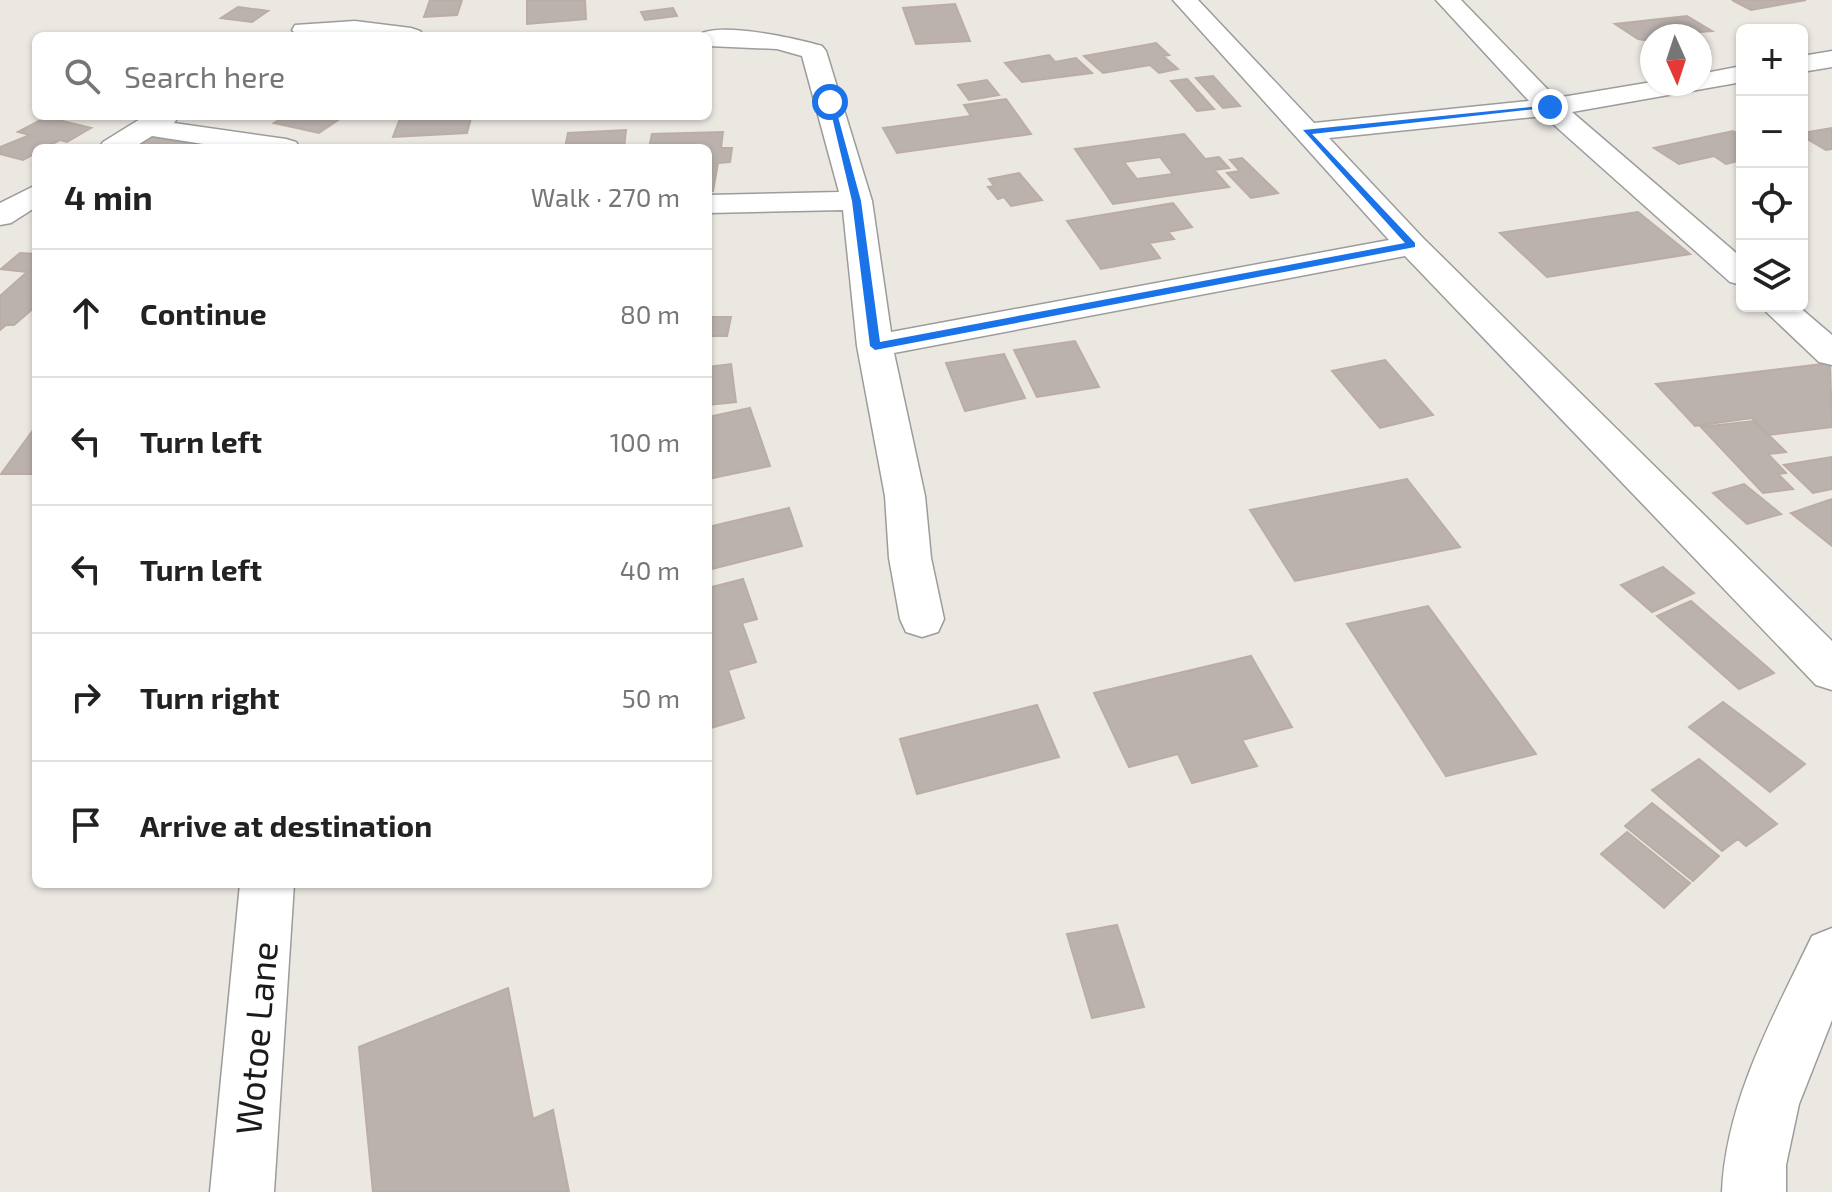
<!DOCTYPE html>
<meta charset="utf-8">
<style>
body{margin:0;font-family:"Exo 2",sans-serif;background:#f6f6f6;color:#222}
.controls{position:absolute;right:24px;top:24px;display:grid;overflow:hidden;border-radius:12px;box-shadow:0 2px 6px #0004}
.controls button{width:72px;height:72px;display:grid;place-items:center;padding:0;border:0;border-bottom:2px solid #e0e0e0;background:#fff;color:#222;font:40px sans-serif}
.compass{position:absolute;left:1640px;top:24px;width:72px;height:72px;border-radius:50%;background:#fff;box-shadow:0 2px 6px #0004;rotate:177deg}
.stop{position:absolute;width:24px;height:24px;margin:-18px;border:6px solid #1a73e8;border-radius:50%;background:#fff}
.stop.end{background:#1a73e8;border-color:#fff;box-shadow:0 2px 8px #0008}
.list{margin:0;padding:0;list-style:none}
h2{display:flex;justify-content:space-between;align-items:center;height:104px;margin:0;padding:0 32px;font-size:34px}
h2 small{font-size:26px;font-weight:400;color:#767676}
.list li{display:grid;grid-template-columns:52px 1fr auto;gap:24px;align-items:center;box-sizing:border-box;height:128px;padding:0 32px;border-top:2px solid #e0e0e0}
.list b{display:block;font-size:30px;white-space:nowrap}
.list em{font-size:26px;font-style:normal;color:#767676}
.icon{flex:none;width:44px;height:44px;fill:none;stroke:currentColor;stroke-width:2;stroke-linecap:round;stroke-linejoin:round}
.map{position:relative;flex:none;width:1832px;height:1192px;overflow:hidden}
.search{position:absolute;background:#fff;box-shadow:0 2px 6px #0004;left:32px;top:32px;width:680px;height:88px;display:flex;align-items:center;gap:20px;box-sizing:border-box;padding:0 28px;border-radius:12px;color:#767676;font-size:30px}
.panel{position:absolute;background:#fff;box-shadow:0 2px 6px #0004;left:32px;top:144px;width:680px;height:744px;border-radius:12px}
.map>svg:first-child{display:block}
</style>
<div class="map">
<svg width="1832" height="1192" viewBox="0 0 1832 1192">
<rect width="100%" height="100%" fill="#ebe7e1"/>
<!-- building -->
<path fill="#bbb2ae" stroke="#bbada5" stroke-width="2" fill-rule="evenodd" d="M430 0H462L457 15 424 17Z
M527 0H585L586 19 527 24Z
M1732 0H1806L1751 10Z
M955 4 970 41 916 44 903 8Z
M238 7 268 11 252 22 221 18Z
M673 8 677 16 645 20 641 12Z
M1687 16 1712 31 1652 36V41L1638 39 1615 24Z
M1156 43 1169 55 1163 56 1178 69 1159 73 1150 65 1103 73 1084 56Z
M1049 55 1055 62 1076 58 1092 73 1022 82 1005 63Z
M1213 76 1240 106 1223 108 1196 78Z
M1187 79 1214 109 1197 111 1171 81Z
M987 80 999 95 969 100 958 85Z
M1006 99 1031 134 897 153 883 128 971 116 964 105Z
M285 116H344L319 133 274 123Z
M401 116H494L471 118 467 133 393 137Z
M46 117 91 128 67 142 60 140 44 148H36V153L23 160 0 154V147L30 135 18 132Z
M1832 128V149L1826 150 1802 136V133Z
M626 130 624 148H565L568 133Z
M1733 131 1742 136V160L1726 164 1714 156 1679 164 1654 148Z
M723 132 721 148H732L730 162 718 163 713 191H708V148H649L652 134Z
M1184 134 1205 159 1219 157 1229 168 1214 170 1229 187 1113 204 1075 149ZM1160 157 1173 174 1137 179 1124 162Z
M146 136 205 146 129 148Z
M1242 158 1278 193 1251 198 1227 173 1240 171 1230 160Z
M1019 173 1042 200 1011 206 1004 197 998 199 988 187 994 186 989 179Z
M1173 203 1192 227 1168 232 1174 239 1149 243 1160 258 1101 269 1067 221Z
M1638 212 1690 254 1547 277 1500 233Z
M20 253 36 254V298L31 302H36V306L14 325H6L0 330V296L27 272 1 269Z
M708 317H731L727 336H708Z
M1075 341 1099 387 1037 397 1014 350Z
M1004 354 1025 398 965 411 946 363Z
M1385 360 1433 415 1380 428 1332 371Z
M1830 363 1832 427 1769 435 1752 418 1695 426 1656 384Z
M731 364 736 402 708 405V367Z
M750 408 770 466 708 479V417Z
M1754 421 1786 452 1768 454 1786 473 1778 474 1793 489 1763 493 1701 427Z
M36 426V474H1Z
M1832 457V489L1813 493 1784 465Z
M1407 479 1460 547 1295 581 1250 510Z
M1744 484 1781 514 1747 524 1713 493Z
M1832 499V546L1791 513Z
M789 508 802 546 708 570V527Z
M1663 567 1694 593 1652 612 1621 585Z
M743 579 757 619 742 623 756 662 728 670 744 718 708 729V588Z
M1691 601 1774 673 1739 689 1657 616Z
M1428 606 1536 754 1446 776 1347 624Z
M1251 656 1292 727 1242 740 1257 766 1192 783 1178 754 1129 767 1094 693Z
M1723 702 1805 764 1770 792 1689 727Z
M1037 705 1059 757 917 794 900 739Z
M1699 759 1777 824 1746 846 1738 839 1722 851 1652 790Z
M1652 803 1719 856 1693 881 1625 826Z
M1627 832 1690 883 1664 908 1601 854Z
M1117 925 1144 1007 1092 1018 1067 934Z
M508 988 533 1119 553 1110 569 1192H373L359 1047Z"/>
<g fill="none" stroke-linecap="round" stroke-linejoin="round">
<!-- street casing -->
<g stroke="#9c9c9c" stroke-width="3">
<path id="street" d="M1173 0H1198L1314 123 1529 101 1436 0H1461L1556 98 1652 82 1700 84V74L1742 66V82L1572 112 1742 258V285L1730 282 1544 116 1329 138 1423 238 1832 641V690L1816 685 1405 256 894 353 925 496 931 558 944 619 938 632 922 637 906 632 900 619 889 558 885 496 857 346 843 210 708 213V195L839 192 802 56 777 49 708 46V36H697C716 20 798 39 822 46L826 51 872 201 891 332 1389 240Z
M355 21 411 28 420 31 424 36H298L292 30 295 25Z
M1832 51V67L1802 72V56Z
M145 116H179L174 123 286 139 296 142 300 148H229L152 136 133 148H99L103 142Z
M36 185V207L11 223 0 225V203Z
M1760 306H1798L1832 335V365L1819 362Z
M240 884H294L274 1192H210Z
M1832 928V1020L1799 1104 1786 1165V1192H1722C1726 1101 1773 1017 1812 936Z"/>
</g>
<!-- street -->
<use href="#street" fill="#fff" fill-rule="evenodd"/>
</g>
<!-- route -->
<path fill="#1a73e8" d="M828 100 834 102 861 201 880 342 1405 243 1303 130 1550 105 1554 107 1312 134 1415 243V247L875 350 870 346 852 201Z"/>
<g text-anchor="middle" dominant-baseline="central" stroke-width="6" stroke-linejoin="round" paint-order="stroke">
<!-- near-street labels -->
<g font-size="36" fill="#1b1b1b" stroke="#fff">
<text transform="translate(255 1038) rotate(-85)">Wotoe Lane</text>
</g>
</g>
</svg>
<div class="controls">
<button>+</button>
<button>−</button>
<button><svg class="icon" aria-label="locate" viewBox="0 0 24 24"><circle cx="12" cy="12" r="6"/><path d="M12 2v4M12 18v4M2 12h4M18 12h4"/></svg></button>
<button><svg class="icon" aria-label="layers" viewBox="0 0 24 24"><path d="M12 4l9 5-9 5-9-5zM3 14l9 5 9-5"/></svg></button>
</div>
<svg class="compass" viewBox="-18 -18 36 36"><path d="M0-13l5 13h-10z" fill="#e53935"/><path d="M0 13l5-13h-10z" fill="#767676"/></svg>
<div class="stop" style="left:830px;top:102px"></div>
<div class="stop end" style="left:1550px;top:107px"></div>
<div class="search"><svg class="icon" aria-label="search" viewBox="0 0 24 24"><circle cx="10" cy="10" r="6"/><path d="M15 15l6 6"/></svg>Search here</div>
<section class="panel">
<h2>4 min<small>Walk · 270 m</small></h2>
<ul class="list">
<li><svg class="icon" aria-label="ahead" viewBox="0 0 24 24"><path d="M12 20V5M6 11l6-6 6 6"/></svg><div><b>Continue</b></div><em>80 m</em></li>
<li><svg class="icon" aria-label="left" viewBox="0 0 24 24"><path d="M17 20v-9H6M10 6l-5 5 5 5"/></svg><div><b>Turn left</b></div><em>100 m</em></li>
<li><svg class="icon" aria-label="left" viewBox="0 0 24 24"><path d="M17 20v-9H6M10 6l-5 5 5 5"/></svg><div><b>Turn left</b></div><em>40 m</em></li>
<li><svg class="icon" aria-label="right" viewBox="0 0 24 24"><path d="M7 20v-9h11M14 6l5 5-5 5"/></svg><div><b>Turn right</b></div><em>50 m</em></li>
<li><svg class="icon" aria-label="arrive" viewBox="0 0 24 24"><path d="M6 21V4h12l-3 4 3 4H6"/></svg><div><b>Arrive at destination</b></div></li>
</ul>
</section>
</div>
